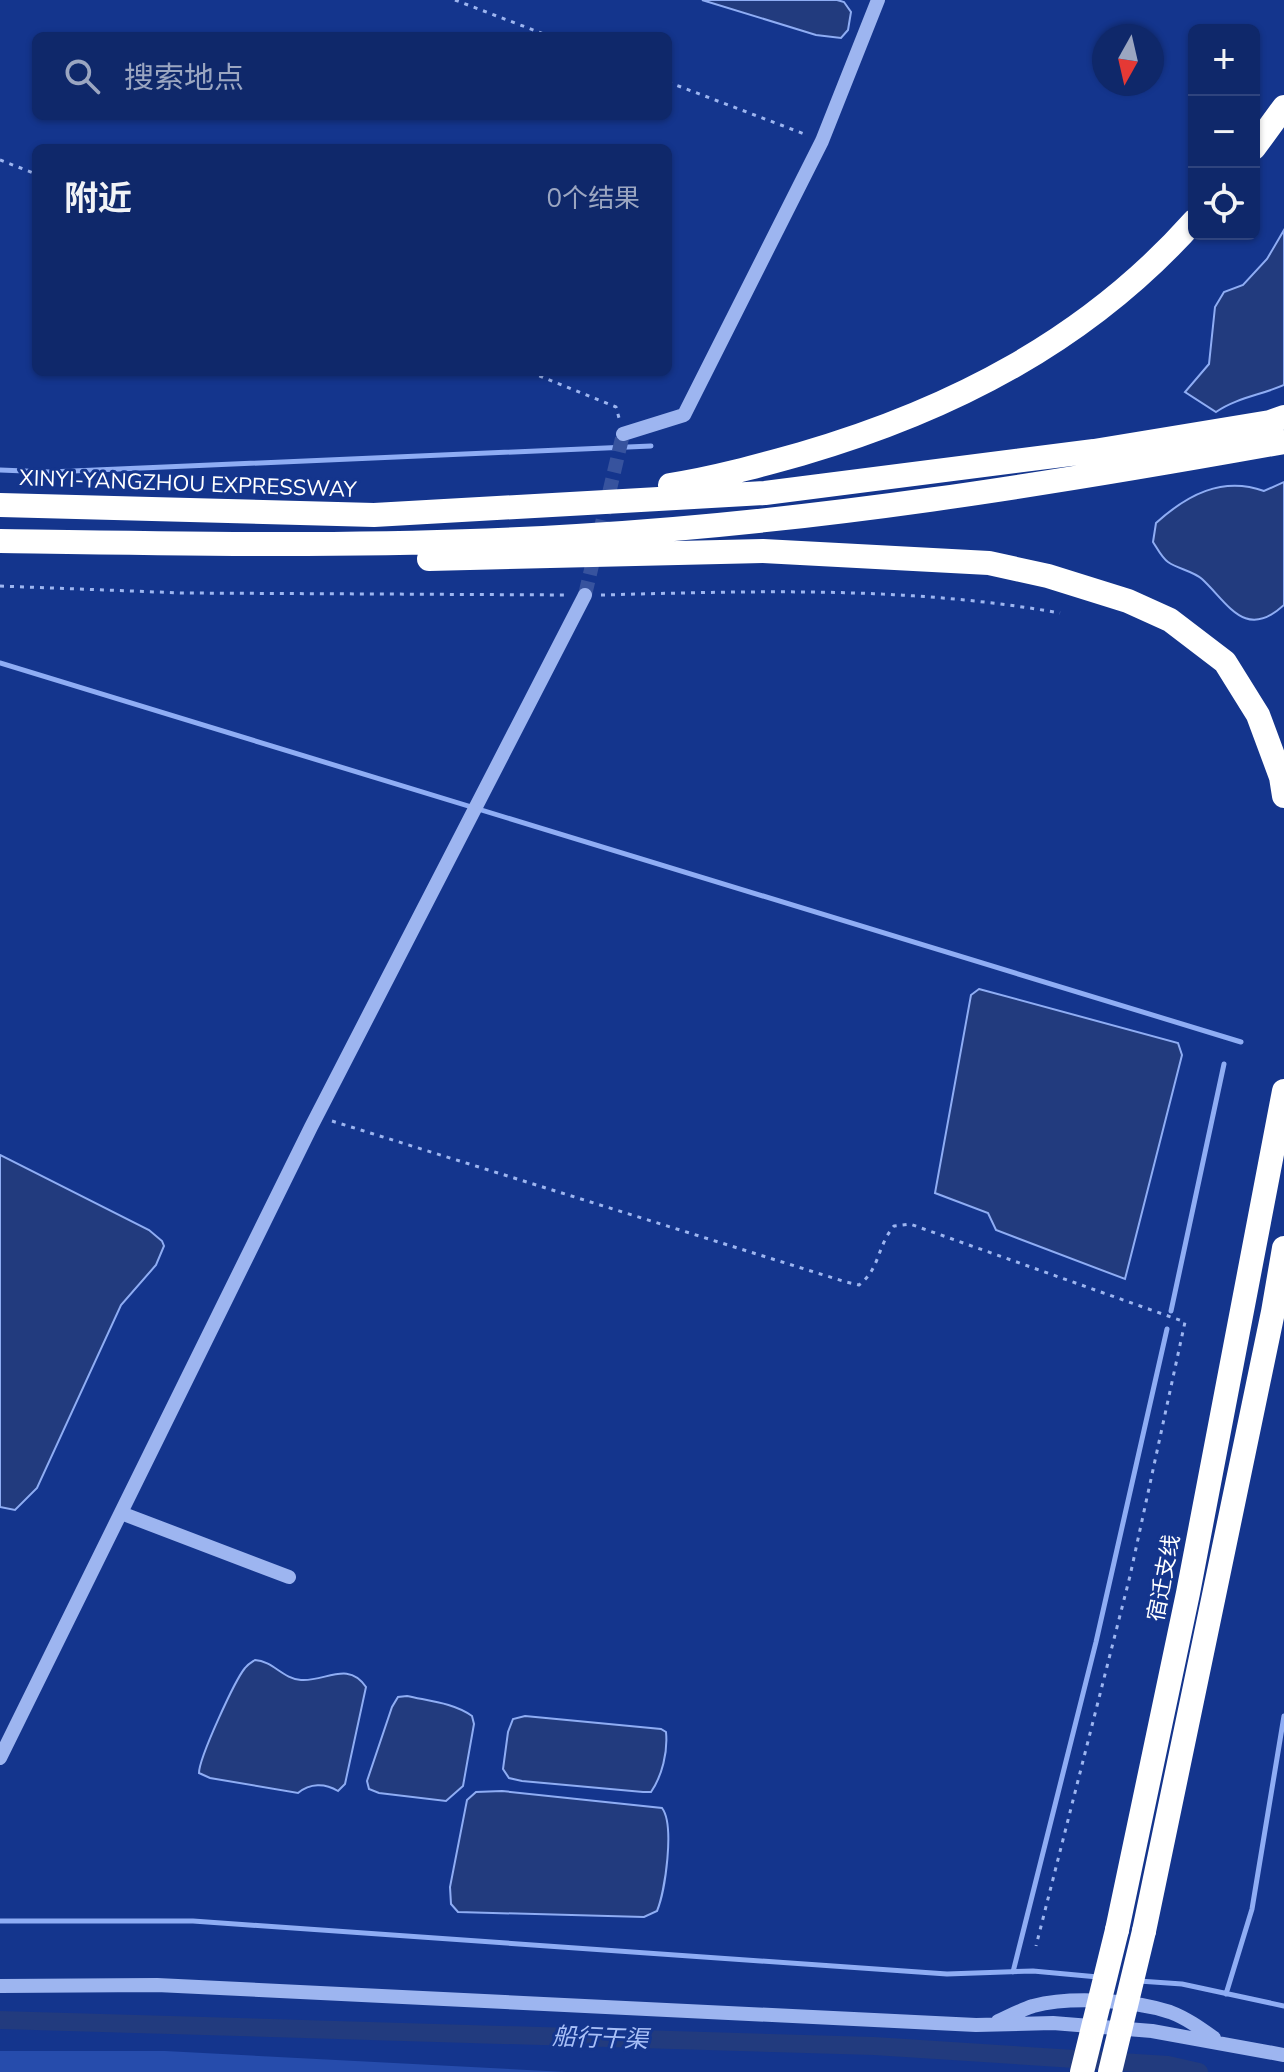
<!DOCTYPE html>
<html lang="zh">
<meta charset="utf-8">
<style>
body{margin:0;font-family:"Nunito Sans","Noto Sans SC",sans-serif;background:#1d3472;color:#f1f3f6}
.controls{position:absolute;right:24px;top:24px;display:grid;overflow:hidden;border-radius:12px;box-shadow:0 2px 6px #0004}
.controls button{width:72px;height:72px;display:grid;place-items:center;padding:0;border:0;border-bottom:2px solid #2f447e;background:#0f286a;color:#f1f3f6;font:40px sans-serif}
.compass{position:absolute;left:1092px;top:24px;width:72px;height:72px;border-radius:50%;background:#0f286a;box-shadow:0 2px 6px #0004;rotate:188deg}
.list{margin:0;padding:0;list-style:none}
h2{display:flex;justify-content:space-between;align-items:center;height:104px;margin:0;padding:0 32px;font-size:34px}
h2 small{font-size:26px;font-weight:400;color:#9ba6c1}
.icon{flex:none;width:44px;height:44px;fill:none;stroke:currentColor;stroke-width:2;stroke-linecap:round;stroke-linejoin:round}
.map{position:relative;flex:none;width:1284px;height:2072px;overflow:hidden}
.search{position:absolute;background:#0f286a;box-shadow:0 2px 6px #0004;left:32px;top:32px;width:640px;height:88px;display:flex;align-items:center;gap:20px;box-sizing:border-box;padding:0 28px;border-radius:12px;color:#9ba6c1;font-size:30px}
.panel{position:absolute;background:#0f286a;box-shadow:0 2px 6px #0004;left:32px;top:144px;width:640px;height:232px;border-radius:12px}
.map>svg:first-child{display:block}
</style>
<div class="map">
<svg width="1284" height="2072" viewBox="0 0 1284 2072">
<rect width="100%" height="100%" fill="#14358d"/>
<!-- green -->
<path fill="#264cac" d="M0 2051H165L566 2072H0Z"/>
<!-- water -->
<path fill="#223b7e" stroke="#8fadf4" stroke-width="2" d="M702 0H837L844 2 851 12 848 30 841 38 816 35Z
M1284 230V385C1261 395 1236 398 1216 412L1185 392 1209 364 1215 307 1224 292 1243 285 1267 259Z
M1284 482V605C1245 641 1228 603 1202 579 1193 571 1178 569 1168 562 1162 558 1157 548 1153 542L1156 523C1187 495 1222 476 1264 491Z
M979 989 1178 1043 1182 1055 1125 1279 996 1230 988 1213 935 1193 971 995Z
M0 1155 149 1230 162 1241 164 1246 156 1265 121 1305 37 1488 15 1510 0 1507Z
M255 1660C273 1661 283 1679 301 1680 325 1682 348 1660 366 1687L345 1784 338 1791C325 1783 310 1783 298 1793L210 1778 199 1773C199 1758 235 1680 245 1668 248 1664 252 1662 255 1660Z
M407 1696C429 1701 454 1703 472 1716L474 1724 463 1786 446 1801 379 1793 369 1789 367 1781 392 1707 398 1697Z
M525 1716 661 1729 666 1732C668 1752 662 1776 651 1792H643L522 1781 509 1778 503 1769 508 1732 513 1719Z
M502 1791 662 1808C675 1825 665 1892 657 1911L644 1917 458 1912 451 1904 450 1887 467 1800 476 1792Z"/>
<g fill="none" stroke-linecap="round" stroke-linejoin="round">
<!-- stream -->
<path stroke="#8fadf4" stroke-width="5" d="M0 470 50 472 651 446
M0 663 1241 1042
M1171 1311 1224 1064
M0 1921H193L947 1974 1033 1971 1098 1977
M1013 1972 1096 1642 1167 1329
M1139 1981 1182 1984 1284 2006
M1226 1994 1252 1909 1284 1716"/>
<!-- canal -->
<path stroke="#223b7e" stroke-width="18" d="M0 2020 874 2046 1168 2065 1199 2072"/>
<!-- minor-tunnel -->
<path stroke="#37539e" stroke-width="14" stroke-dasharray="14 7" stroke-linecap="butt" d="M585 595 623 434"/>
<!-- path -->
<path stroke="#9db5f0" stroke-width="3" stroke-dasharray="4 6" stroke-linecap="butt" d="M455 0 549 36
M668 82 807 135
M0 160 36 174
M530 372 616 407 619 418
M0 586 183 593 569 595
M601 595C755 591 908 586 1060 613
M332 1121 846 1282 859 1285C880 1269 877 1246 894 1226L910 1224 1185 1322 1130 1576 1036 1946"/>
<!-- minor -->
<path stroke="#9db5f0" stroke-width="14" d="M623 434 684 415 822 141 878 0
M121 1513 289 1577
M0 1758 311 1127 585 595
M0 1986 157 1985 976 2025 1053 2023 1152 2031 1284 2055
M998 2021C1009 2016 1021 2010 1033 2006 1071 1996 1133 2000 1170 2012 1186 2018 1200 2028 1214 2038"/>
<!-- highway -->
<path stroke="#fff" stroke-width="24" d="M1254 148 1284 107
M670 485C715 478 758 466 801 454 952 410 1088 340 1194 221
M0 505 374 515 765 493 1094 451 1270 422 1284 417
M0 541C193 544 385 548 577 536 815 522 1050 484 1284 442
M429 559 763 551 989 563 1048 576 1128 601 1170 620 1225 662 1258 715 1281 777 1284 796
M1117 1930 1188 1593 1284 1091
M1144 1931 1273 1312 1284 1248"/>
<!-- highway-bridge -->
<path stroke="#fff" stroke-width="24" d="M1082 2072 1117 1930
M1110 2072 1144 1931"/>
</g>
<g text-anchor="middle" dominant-baseline="central" stroke-width="6" stroke-linejoin="round" paint-order="stroke">
<!-- street labels -->
<g font-size="22" fill="#fff" stroke="#14358d">
<text transform="translate(188 484) rotate(2)">XINYI-YANGZHOU EXPRESSWAY</text>
<text transform="translate(1164 1578) rotate(-79)">宿迁支线</text>
</g>
<!-- water labels -->
<g font-size="24" font-style="italic" fill="#a9c0f8" stroke="#14358d">
<text transform="translate(600 2038) rotate(2)">船行干渠</text>
</g>
</g>
</svg>
<div class="controls">
<button>+</button>
<button>−</button>
<button><svg class="icon" aria-label="locate" viewBox="0 0 24 24"><circle cx="12" cy="12" r="6"/><path d="M12 2v4M12 18v4M2 12h4M18 12h4"/></svg></button>
</div>
<svg class="compass" viewBox="-18 -18 36 36"><path d="M0-13l5 13h-10z" fill="#e53935"/><path d="M0 13l5-13h-10z" fill="#9ba6c1"/></svg>
<div class="search"><svg class="icon" aria-label="search" viewBox="0 0 24 24"><circle cx="10" cy="10" r="6"/><path d="M15 15l6 6"/></svg>搜索地点</div>
<section class="panel">
<h2>附近<small>0个结果</small></h2>
<ul class="list">
</ul>
</section>
</div>
